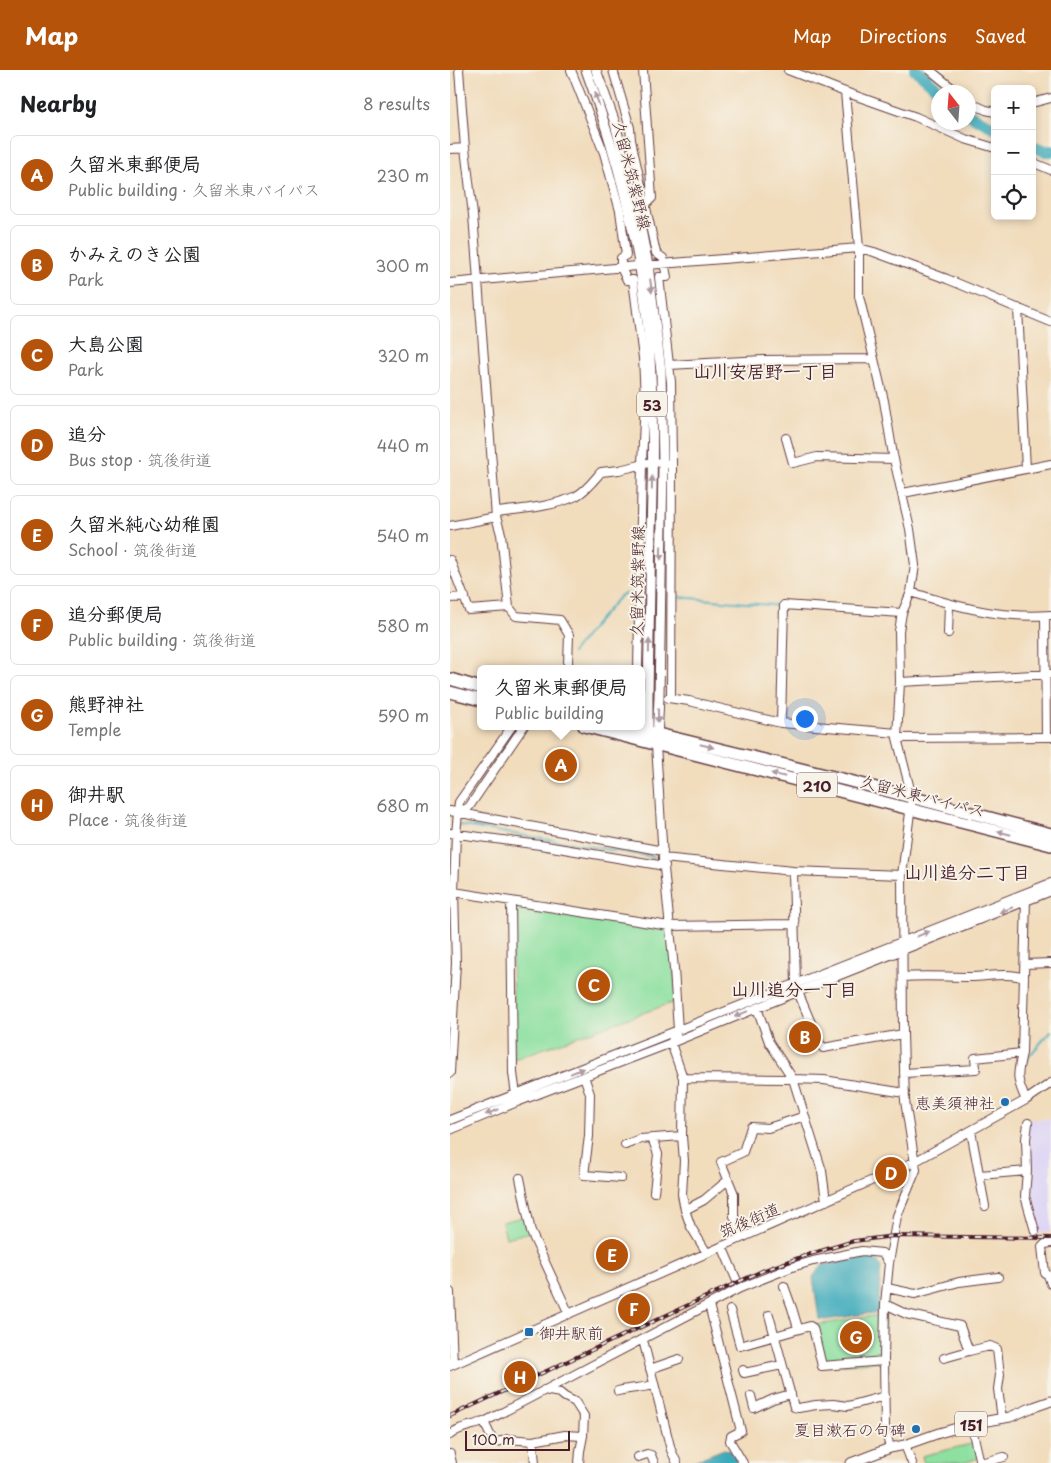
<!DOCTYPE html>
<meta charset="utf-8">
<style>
body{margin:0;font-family:"Playpen Sans","Klee One",sans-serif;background:#f2f2f2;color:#202124}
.controls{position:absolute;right:15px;top:15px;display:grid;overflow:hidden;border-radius:8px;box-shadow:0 2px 8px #0003}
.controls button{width:45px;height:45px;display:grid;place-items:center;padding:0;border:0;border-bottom:1px solid #e0e0e0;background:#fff;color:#202124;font:25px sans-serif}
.compass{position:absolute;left:481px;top:15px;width:45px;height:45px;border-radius:50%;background:#fff;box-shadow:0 2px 8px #0003;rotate:343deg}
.scale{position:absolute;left:15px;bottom:12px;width:105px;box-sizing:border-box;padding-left:5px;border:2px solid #4a1f2b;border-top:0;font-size:14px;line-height:18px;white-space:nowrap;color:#4a1f2b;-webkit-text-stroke:4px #f7f3e8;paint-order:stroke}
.you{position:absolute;left:354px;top:648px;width:18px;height:18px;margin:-12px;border:4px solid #fff;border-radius:50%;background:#1a73e8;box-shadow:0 0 0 8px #1a73e833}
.badge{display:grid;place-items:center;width:32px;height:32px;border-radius:50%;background:#b45309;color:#fff;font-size:16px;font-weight:700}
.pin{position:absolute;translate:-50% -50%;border:2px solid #fff;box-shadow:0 1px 5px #0006}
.popup{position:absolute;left:27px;top:595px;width:168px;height:65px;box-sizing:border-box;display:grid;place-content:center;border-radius:8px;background:#fff;filter:drop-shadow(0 1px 4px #0005);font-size:16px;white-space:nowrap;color:#757577}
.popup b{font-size:19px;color:#202124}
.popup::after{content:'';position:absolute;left:50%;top:100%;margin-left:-10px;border:10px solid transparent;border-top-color:#fff}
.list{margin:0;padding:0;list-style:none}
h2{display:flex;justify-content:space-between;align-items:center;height:65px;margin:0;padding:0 20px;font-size:21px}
h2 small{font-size:16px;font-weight:400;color:#757577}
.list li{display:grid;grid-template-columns:32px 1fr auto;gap:15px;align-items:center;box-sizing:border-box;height:80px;margin:0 10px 10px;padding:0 10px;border:1px solid #e0e0e0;border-radius:8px}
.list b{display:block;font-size:19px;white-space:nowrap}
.list p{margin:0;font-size:16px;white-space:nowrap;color:#757577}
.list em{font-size:16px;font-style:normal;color:#757577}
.icon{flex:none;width:28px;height:28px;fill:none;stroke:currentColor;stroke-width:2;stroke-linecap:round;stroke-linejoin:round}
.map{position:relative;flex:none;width:601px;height:1393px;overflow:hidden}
header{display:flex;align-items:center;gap:30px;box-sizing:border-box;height:70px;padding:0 25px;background:#b45309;color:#fff}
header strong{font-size:24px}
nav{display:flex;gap:28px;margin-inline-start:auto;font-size:18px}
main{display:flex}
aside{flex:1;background:#fff}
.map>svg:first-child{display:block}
</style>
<header>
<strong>Map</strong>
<nav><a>Map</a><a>Directions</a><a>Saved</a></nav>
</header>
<main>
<aside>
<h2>Nearby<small>8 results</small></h2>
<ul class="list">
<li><span class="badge">A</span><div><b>久留米東郵便局</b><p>Public building · 久留米東バイパス</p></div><em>230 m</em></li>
<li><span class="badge">B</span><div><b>かみえのき公園</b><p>Park</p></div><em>300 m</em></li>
<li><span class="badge">C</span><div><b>大島公園</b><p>Park</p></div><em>320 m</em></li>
<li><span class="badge">D</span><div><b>追分</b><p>Bus stop · 筑後街道</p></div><em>440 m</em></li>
<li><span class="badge">E</span><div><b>久留米純心幼稚園</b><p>School · 筑後街道</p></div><em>540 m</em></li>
<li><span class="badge">F</span><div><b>追分郵便局</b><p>Public building · 筑後街道</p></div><em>580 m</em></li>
<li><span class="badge">G</span><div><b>熊野神社</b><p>Temple</p></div><em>590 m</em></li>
<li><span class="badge">H</span><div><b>御井駅</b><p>Place · 筑後街道</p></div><em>680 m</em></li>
</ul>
</aside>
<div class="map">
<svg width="601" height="1393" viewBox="0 0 601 1393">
<rect width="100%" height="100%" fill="#f7f3e8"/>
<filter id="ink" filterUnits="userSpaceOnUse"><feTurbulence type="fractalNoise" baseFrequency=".02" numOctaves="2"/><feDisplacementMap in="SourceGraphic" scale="10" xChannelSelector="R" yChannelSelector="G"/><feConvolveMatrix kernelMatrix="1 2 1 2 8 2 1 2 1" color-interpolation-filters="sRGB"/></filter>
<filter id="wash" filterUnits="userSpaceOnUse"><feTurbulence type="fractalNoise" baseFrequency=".0096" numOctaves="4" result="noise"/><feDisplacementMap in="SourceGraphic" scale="20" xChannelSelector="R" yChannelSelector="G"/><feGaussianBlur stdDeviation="1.12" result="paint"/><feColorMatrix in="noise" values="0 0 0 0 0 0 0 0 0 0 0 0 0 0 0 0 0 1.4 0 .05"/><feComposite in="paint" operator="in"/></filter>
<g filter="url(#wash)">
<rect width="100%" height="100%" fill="#f1dcbc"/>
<!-- built -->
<path fill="#ded5f5" d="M601 1049V1161L588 1163 575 1126 578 1050Z"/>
<!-- green -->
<path fill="#8ee0a1" stroke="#6c8066" d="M61 831 219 856 227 931 64 989Z
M357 956H362L369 972 347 977 342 962Z
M77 1146 81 1162 56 1168 52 1152Z
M435 1244 434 1291 372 1296 363 1258 366 1255Z
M525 1373 529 1388 513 1393H474L472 1386Z"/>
<!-- water -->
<path fill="#3caabb" stroke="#436473" d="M413 1188 426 1189 431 1197 428 1242 375 1250 369 1249 363 1207 372 1195Z
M274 1379 280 1381 288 1393H239Z"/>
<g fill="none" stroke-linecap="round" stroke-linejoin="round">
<!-- stream -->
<path stroke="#3caabb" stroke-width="2" d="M228 527 332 536
M122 583 142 558 170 526 175 524 185 525
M110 599 116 591
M9 755 204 787
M572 997 580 985 601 961"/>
<!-- river -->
<path stroke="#3caabb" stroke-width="12" d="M465 0 470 3 491 22
M518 44 545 58
M582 76 596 81H601"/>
</g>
</g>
<g filter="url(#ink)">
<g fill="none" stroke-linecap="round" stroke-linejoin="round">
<!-- minor casing -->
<g stroke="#633b41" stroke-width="10">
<path id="minor" d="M9 0 15 78 23 145 46 447 51 464 59 537 66 546 110 550 119 565 118 594 120 598
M121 0 154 83 170 141 176 185 171 188V198L177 210H183L193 288 195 328 192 394 188 599
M163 0 180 58 181 70 206 183 213 188 217 207H209L221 312 222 394 221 628
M193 0 202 128 196 134
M338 0 395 22 466 47 515 69 545 78
M480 0 507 22
M395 22 409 178V226L434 331 443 385 460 459 465 495 461 522 452 543 449 561 450 612 447 668 462 727 452 805 453 964 455 1031 466 1100 447 1146 439 1193 435 1234 434 1291 435 1358 440 1378
M518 32 536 40 545 42
M582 33 601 28
M0 79 15 78
M582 92 601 100
M0 213 198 195 409 178 424 182 497 209 601 252
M568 238 576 399
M219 295 313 290 423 289
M336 368 343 393 367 387 444 389
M453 423 601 394
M46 442C72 439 102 437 126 426 136 421 144 410 151 402L169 400 203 392 219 394
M0 456 46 447
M0 490 19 540 59 537
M461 522C507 537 553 549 601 545
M0 528 15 527
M595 546 596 667
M498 563 499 534
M450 612 601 604
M191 622 198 624
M218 628 239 631 331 653 447 663
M331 653 334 535 452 543
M447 668 601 667
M206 675 213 788 224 899 228 960 221 973 233 1008 232 1066 234 1091 232 1124 235 1140 241 1157 257 1183
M0 741 213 781
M9 742 19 737 74 656
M0 763 90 775 215 796
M213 788 343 801 452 805
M343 801 346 914 348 922 369 972 373 978 453 964
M4 822 219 856 345 854
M61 831 63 1003 66 1025
M575 894 601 893
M453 907C475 905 497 907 520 907 537 907 558 902 574 908
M307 938 319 972 343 1009 372 1101 376 1131
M0 1003 6 893 4 822 6 764 9 732 62 656
M454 1003 526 999 525 988 572 983
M134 1006 140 1024 139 1066 134 1105 171 1108
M233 1008 343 1009 374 1010 455 1023
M576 1030C566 1009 567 1005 572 983L576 829
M0 1050 601 813
M0 1060 67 1032 221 973 307 938 601 821
M521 1061 535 1136
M202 1068 208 1084 204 1122
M175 1075 190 1069 232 1066
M577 1101 576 1069 578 1053
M530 1105 577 1101 575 1126 585 1161
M70 1108 81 1162 119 1244
M235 1140 254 1130 278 1110
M294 1167 284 1146V1124L271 1092 293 1082 301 1057 318 1058 355 1046
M601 1173 595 1174 592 1177 595 1203 598 1205 601 1214
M272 1176 290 1218
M334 1216 342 1238 348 1258
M437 1218 465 1224 509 1212 548 1207
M0 1222 3 1294
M435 1234 456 1244 510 1256 519 1281 540 1276 547 1279 550 1305 548 1319 552 1349
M259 1235 291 1361 281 1366 280 1371 293 1393
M280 1240 290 1276 360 1256 363 1258 372 1296 434 1291
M319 1245 344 1337 348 1338 366 1335 383 1334 398 1336 435 1326
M193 1270 221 1380 227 1393
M494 1288 519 1281
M0 1296 464 1092 576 1030 601 1013
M200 1299 229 1289
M293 1300 294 1303 332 1295
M94 1320 110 1323 115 1327 125 1332 134 1346 133 1366 130 1381 129 1393
M168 1321C180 1318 192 1318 204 1315
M301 1326 304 1338 323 1329 341 1324
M34 1352 44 1373 58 1369 83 1371
M521 1354 530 1393
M0 1365C9 1356 25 1356 36 1351L290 1218 342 1197 363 1191 412 1181 432 1183 439 1193
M455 1375 462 1393
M0 1384 2 1393
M188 1387 197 1384 201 1385 204 1393
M85 1393 83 1371 115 1365 133 1366
M530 1393 554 1387"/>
</g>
<!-- major casing -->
<g stroke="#633b41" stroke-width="11">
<path id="major" d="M136 0C167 84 190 171 198 261 204 328 203 394 201 461 200 516 199 570 198 624V662L201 666
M146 0 164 50 186 134 198 195 211 301 213 394 209 627 207 669
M401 1393 440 1378 455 1375 489 1363 521 1354 560 1347 581 1338 601 1331"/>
</g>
<!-- highway casing -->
<g stroke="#633b41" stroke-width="14">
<path id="highway" d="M0 609 31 618
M0 622 31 630
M134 656 601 775
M175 656 396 710 601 764"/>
</g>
<!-- minor -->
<use href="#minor" stroke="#fff" stroke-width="8"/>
<!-- major -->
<use href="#major" stroke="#fff" stroke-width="9"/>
<!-- highway -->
<use href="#highway" stroke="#fff" stroke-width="11"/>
<!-- rail casing -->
<g stroke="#4a1f2b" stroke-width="4">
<path id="rail" d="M0 1346 234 1237 312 1201 357 1185 404 1171 444 1166 601 1168"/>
</g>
<!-- rail -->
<use href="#rail" stroke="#f7f3e8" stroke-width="2" stroke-dasharray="5.5" stroke-linecap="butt"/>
</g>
<!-- one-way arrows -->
<defs><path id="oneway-solid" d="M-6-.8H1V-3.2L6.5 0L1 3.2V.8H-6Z" transform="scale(1.25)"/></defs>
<g fill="#ae9aa0">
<use href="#oneway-solid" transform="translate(147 29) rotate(-109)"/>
<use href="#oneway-solid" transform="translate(201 216) rotate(83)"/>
<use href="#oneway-solid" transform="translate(202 413) rotate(-89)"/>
<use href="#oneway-solid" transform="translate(211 483) rotate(91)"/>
<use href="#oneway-solid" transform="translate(199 576) rotate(-89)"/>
<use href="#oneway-solid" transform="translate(208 646) rotate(91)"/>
<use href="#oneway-solid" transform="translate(257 676) rotate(14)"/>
<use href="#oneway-solid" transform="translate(328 705) rotate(-166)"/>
<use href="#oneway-solid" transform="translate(554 763) rotate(-166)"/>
<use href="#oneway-solid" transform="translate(556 840) rotate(158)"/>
<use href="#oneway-solid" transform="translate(473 864) rotate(-22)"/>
<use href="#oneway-solid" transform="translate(291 944) rotate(158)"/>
<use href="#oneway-solid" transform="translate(127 1001) rotate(-22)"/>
<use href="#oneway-solid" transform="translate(42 1042) rotate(158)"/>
</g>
</g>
<!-- markers -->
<g fill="#1f6fb2" stroke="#f7f3e8" stroke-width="2">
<circle cx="555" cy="1032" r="5"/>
<rect x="74" y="1257" width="10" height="10" rx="2.5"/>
<circle cx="466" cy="1359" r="5"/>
</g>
<g text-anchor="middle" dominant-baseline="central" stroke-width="4" stroke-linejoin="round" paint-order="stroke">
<!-- shield labels -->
<g fill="#f7f3e8" stroke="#7e5f64" stroke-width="1">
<rect x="187" y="321.5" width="30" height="25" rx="4"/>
<rect x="347" y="702.5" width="40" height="25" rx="4"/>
<rect x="505" y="1341.5" width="32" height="25" rx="4"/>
</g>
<g font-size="15" font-weight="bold" fill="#4a1f2b">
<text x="202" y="334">53</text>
<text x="367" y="715">210</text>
<text x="521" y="1354">151</text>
</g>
<!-- street labels -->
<g font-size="16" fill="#4a1f2b" stroke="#f7f3e8">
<text transform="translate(183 105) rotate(76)">久留米筑紫野線</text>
<text transform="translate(186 511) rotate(-89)">久留米筑紫野線</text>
<text transform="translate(473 725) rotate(14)">久留米東バイパス</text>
<text transform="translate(299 1149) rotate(-23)">筑後街道</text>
</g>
<!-- poi labels -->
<g font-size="16" fill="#4a1f2b" stroke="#f7f3e8" text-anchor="end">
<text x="545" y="1032">恵美須神社</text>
<text x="89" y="1262" text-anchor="start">御井駅前</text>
<text x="456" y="1359">夏目漱石の句碑</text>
</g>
<!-- neighbourhood labels -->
<g font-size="18" font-weight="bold" fill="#4a1f2b" stroke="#f7f3e8">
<text x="315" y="300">山川安居野一丁目</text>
<text x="517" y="801">山川追分二丁目</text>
<text x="344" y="918">山川追分一丁目</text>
</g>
</g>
</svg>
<div class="controls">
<button>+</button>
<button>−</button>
<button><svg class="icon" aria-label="locate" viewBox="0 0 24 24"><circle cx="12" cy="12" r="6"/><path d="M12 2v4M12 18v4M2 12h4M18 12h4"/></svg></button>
</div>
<svg class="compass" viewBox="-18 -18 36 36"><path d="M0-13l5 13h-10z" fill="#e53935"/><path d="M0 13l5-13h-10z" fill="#757577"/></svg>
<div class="scale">100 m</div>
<div class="you"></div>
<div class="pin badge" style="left:111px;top:695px">A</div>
<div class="popup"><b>久留米東郵便局</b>Public building</div>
<div class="pin badge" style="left:355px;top:967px">B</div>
<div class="pin badge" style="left:144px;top:915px">C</div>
<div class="pin badge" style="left:441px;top:1103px">D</div>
<div class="pin badge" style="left:162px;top:1185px">E</div>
<div class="pin badge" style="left:184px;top:1239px">F</div>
<div class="pin badge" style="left:406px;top:1267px">G</div>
<div class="pin badge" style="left:70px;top:1307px">H</div>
</div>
</main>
